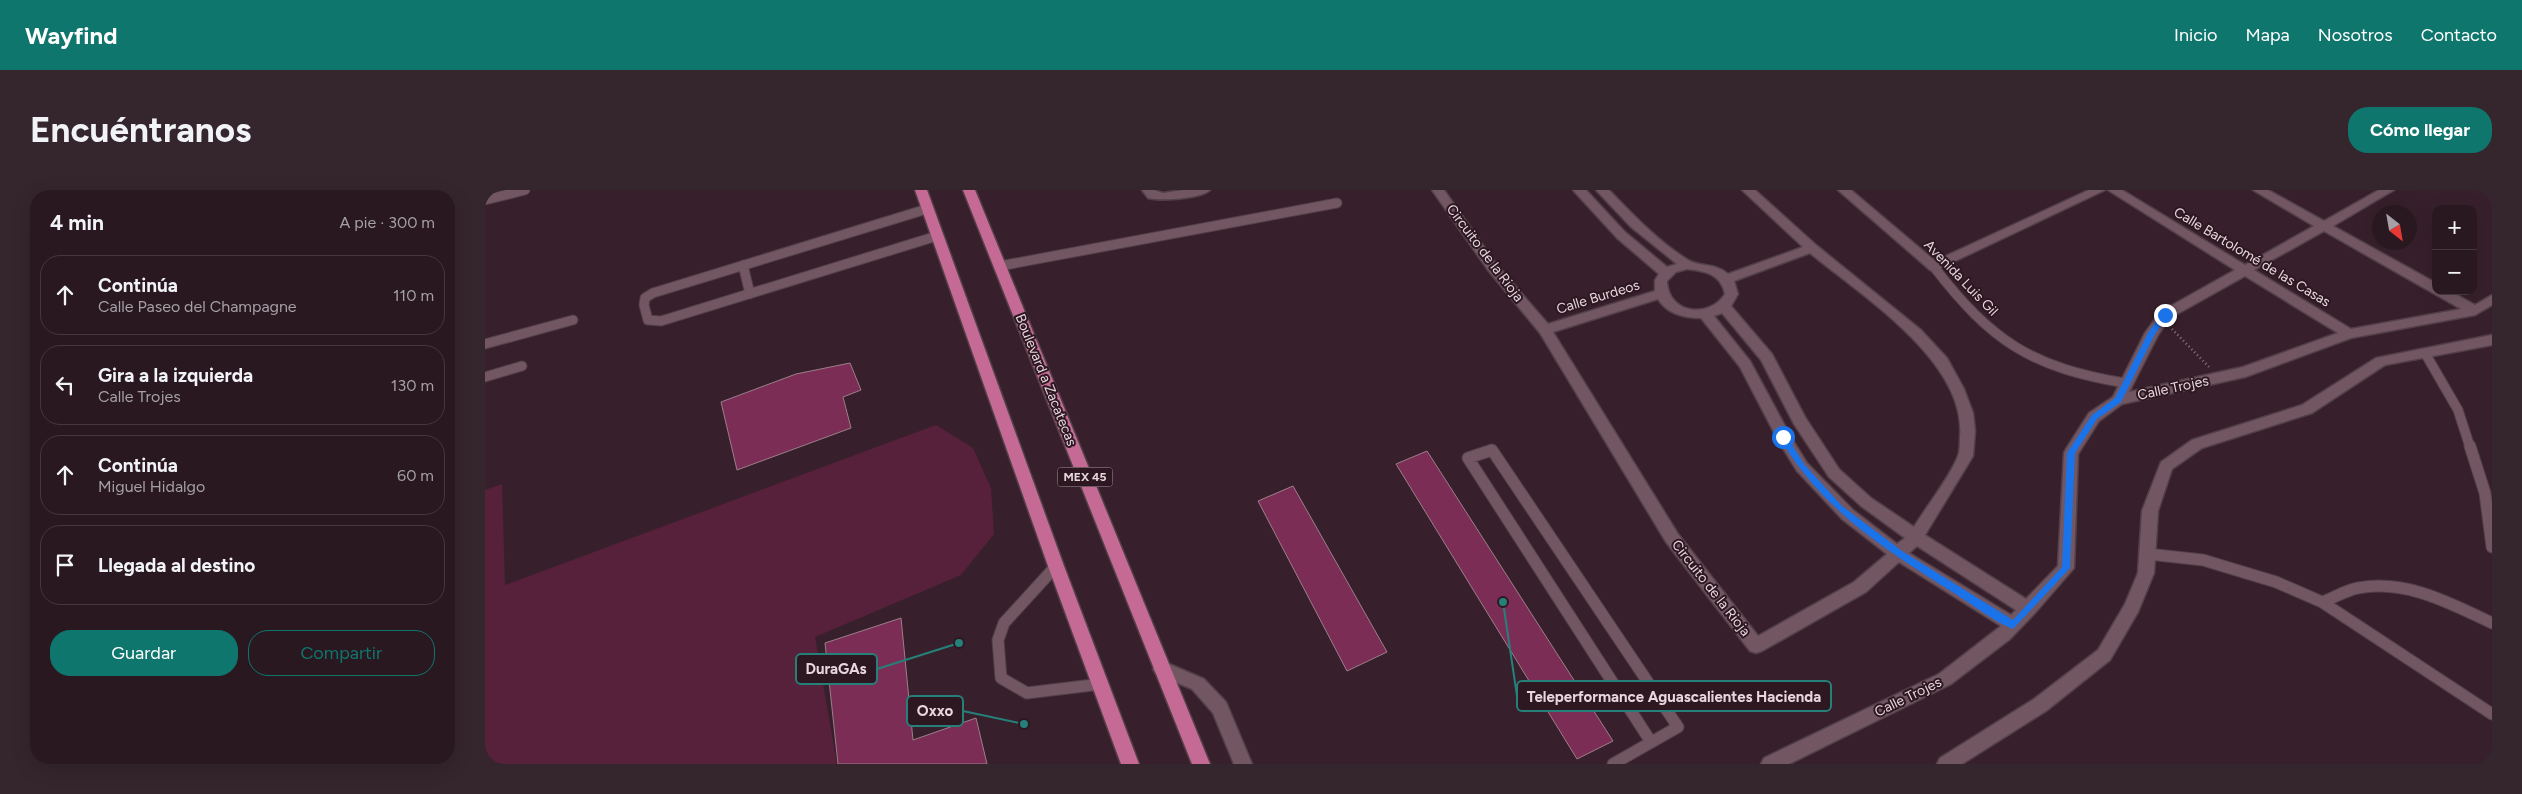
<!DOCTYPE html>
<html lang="es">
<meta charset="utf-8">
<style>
body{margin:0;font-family:Figtree,sans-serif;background:#35252d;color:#f1f3f6}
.controls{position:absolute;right:15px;top:15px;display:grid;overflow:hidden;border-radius:10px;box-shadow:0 5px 20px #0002}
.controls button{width:45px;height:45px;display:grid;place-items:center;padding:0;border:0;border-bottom:1px solid #45373e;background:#291820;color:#f1f3f6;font:25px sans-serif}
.compass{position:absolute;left:1887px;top:15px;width:45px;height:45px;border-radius:50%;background:#291820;box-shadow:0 5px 20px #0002;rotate:149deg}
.stop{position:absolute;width:15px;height:15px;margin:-11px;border:4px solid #1a73e8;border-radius:50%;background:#fff}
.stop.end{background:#1a73e8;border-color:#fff;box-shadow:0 1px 5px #0008}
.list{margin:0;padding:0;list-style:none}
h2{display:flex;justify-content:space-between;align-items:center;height:65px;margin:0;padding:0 20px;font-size:21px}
h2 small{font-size:16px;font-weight:400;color:#a5a0a5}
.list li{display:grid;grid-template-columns:32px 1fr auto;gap:15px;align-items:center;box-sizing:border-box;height:80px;margin:0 10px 10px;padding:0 10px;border:1px solid #45373e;border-radius:20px}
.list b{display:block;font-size:19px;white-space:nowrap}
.list p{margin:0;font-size:16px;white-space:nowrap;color:#a5a0a5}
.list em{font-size:16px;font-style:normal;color:#a5a0a5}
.actions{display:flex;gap:10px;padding:15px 20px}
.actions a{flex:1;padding:11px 0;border:1px solid #0f766e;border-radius:20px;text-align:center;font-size:18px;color:#0f766e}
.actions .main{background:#0f766e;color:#fff}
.icon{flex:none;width:28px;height:28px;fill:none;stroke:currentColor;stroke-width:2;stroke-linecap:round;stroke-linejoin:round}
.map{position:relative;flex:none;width:2007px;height:574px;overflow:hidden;border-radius:20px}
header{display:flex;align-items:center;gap:30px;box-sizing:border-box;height:70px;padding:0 25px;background:#0f766e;color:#fff}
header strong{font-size:24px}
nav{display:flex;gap:28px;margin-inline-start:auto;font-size:18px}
.intro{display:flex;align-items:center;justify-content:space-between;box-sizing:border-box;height:120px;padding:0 30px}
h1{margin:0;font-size:35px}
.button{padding:12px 22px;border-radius:20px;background:#0f766e;color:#fff;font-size:18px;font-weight:700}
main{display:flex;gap:30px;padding:0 30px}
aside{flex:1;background:#291820;border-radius:20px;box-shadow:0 5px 20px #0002}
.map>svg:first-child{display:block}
</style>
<header>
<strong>Wayfind</strong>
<nav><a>Inicio</a><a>Mapa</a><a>Nosotros</a><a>Contacto</a></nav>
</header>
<div class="intro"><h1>Encuéntranos</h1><a class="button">Cómo llegar</a></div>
<main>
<aside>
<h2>4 min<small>A pie · 300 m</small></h2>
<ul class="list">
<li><svg class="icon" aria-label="ahead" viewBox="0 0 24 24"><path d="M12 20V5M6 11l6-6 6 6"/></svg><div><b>Continúa</b><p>Calle Paseo del Champagne</p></div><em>110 m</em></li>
<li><svg class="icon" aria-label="left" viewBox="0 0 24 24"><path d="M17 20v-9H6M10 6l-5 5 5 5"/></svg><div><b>Gira a la izquierda</b><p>Calle Trojes</p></div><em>130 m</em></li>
<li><svg class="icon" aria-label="ahead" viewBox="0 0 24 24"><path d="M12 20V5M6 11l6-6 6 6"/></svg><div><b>Continúa</b><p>Miguel Hidalgo</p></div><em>60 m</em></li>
<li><svg class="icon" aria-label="arrive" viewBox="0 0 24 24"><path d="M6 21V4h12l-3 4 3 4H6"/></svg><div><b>Llegada al destino</b></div></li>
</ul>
<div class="actions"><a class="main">Guardar</a><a>Compartir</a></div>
</aside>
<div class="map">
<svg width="2007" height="574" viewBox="0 0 2007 574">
<rect width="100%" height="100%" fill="#37202b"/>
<!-- green -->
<path fill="#57203b" d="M451 235 488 258 506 298 509 344 476 385 330 447 352 574H0V300L17 294 20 395Z"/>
<!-- building -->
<path fill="#7b2d55" stroke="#9c7f8b" d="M365 173 376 200 358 207 366 238 252 280 236 212 311 184Z
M942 261 1128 551 1092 569 911 274Z
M808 296 902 462 862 481 773 311Z
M416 428 428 550 491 528 502 574H353L340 453Z"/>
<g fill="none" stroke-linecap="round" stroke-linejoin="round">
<!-- lane-far1 casing -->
<g stroke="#523f48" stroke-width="11">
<path id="lane-far1" d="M0 10 40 0
M442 19 168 103 160 108 159 115 163 130 176 131 452 46
M258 75 265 104
M515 76 852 13
M1449 77C1507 152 1546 177 1640 193
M0 154 88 130
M1940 163 1973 220 1985 257
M0 187 37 176"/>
</g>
<!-- lane casing -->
<g stroke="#523f48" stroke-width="13">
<path id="lane" d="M1985 256 2000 303 2007 357
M1663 364 1718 370 1791 392 1837 412 2007 524
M571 376 519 433 513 450 516 488 542 503 616 494
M1837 412C1849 408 1861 400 1873 398 1921 389 1965 413 2007 433
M1128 574 1193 537 1007 260 983 268 1166 552"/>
</g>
<!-- street casing -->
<g stroke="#523f48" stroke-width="3">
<path id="street" d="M657 0H669L678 3 698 0H725C716 9 675 11 663 8Z
M947 0H959L1011 74 1063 134 1170 101V90L1174 84 1132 48 1088 0H1101L1140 42 1182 77 1192 74 1146 37 1111 0H1124C1148 25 1174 52 1203 70 1215 77 1231 73 1243 84L1318 57 1257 0H1270L1331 55 1436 140 1462 168 1479 199 1488 223 1490 241 1488 266 1440 345 1541 409 1573 376 1579 263 1581 259 1604 223 1628 207 1660 143 1675 122 1750 80 1623 0H1637L1760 75 1829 36 1768 0H1783L1839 31 1894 0H1909L1848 36 1951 93V101H1965L1990 115 2007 105V115L1990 125 1866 148 1760 187 1637 214 1614 231 1593 264 1589 378 1549 424 1525 449 1466 494 1304 574H1276L1279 568 1454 484 1516 436 1414 372 1381 402 1277 461 1271 463 1265 461 1181 352 1055 143 1003 80ZM1839 41 1976 119 1866 139 1769 80ZM1325 63C1377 106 1482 172 1475 247 1475 253 1475 261 1473 266 1465 287 1441 317 1429 337L1386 308 1354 279 1320 227 1287 164 1246 116 1253 104 1249 91ZM1202 79C1220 81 1236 84 1240 104 1224 129 1183 124 1182 91L1191 82ZM1760 86 1853 143 1758 177 1644 202 1673 145 1685 128ZM1173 109C1182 124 1200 128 1216 128L1255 177 1294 252 1312 281 1357 329 1402 364 1369 392 1273 446 1193 344 1068 142ZM1237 123 1276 170 1309 234 1344 287 1376 316 1420 348 1412 354 1368 320 1322 273 1307 249 1265 171 1229 126ZM1432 356 1531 420 1526 425 1424 363Z
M1353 0H1366L1450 71 1604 0H1620L1449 81 1445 80Z
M2007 145V155L1900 175 1827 223 1717 258 1687 279 1673 321 1669 383 1653 422 1625 470 1561 521 1477 574H1452L1455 568 1549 509 1613 460 1640 414 1653 383 1657 321 1676 272 1707 250 1817 215 1891 168Z
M677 471 719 489 741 512 767 574H749L728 523 707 499 671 484 668 479 671 474Z"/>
</g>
<!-- primary casing -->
<g stroke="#523f48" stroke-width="3">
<path id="primary" d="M430 0H442L579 376 654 574H636L563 376Z
M478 0H490L725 574H707Z"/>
</g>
<!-- path -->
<path stroke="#8d7a82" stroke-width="2.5" stroke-dasharray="1 3" stroke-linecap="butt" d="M1687 139 1724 177"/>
<!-- lane-far1 -->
<use href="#lane-far1" stroke="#725762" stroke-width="9"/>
<!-- lane -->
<use href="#lane" stroke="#725762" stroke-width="11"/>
<!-- street -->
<use href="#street" fill="#725762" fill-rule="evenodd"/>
<!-- primary -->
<use href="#primary" fill="#c46a95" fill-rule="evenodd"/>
</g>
<!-- route -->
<path fill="#1a73e8" d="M1677 123 1683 125 1670 144 1636 212 1612 229 1590 263 1585 378 1528 439C1508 431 1488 415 1469 403 1399 359 1337 320 1294 247L1301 245 1319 274 1357 316 1417 361 1528 430 1577 377 1582 263 1607 225 1630 208 1663 143Z"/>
<g text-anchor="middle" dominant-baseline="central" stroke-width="4" stroke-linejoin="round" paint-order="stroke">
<!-- shield labels -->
<rect fill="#2d1721" stroke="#af9da5" stroke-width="1" x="572.5" y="277.5" width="55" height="19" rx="4"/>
<g font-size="12" font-weight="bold" fill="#e7d7dd">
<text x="600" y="287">MEX 45</text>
</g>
<!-- street labels -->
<g font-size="14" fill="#e7d7dd" stroke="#2d1721">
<text transform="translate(1000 63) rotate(53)">Circuito de la Rioja</text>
<text transform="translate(1767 67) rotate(31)">Calle Bartolomé de las Casas</text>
<text transform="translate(1476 88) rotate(46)">Avenida Luis Gil</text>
<text transform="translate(1113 107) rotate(-17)">Calle Burdeos</text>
<text transform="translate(561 190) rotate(68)">Boulevard a Zacatecas</text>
<text transform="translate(1688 198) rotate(-12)">Calle Trojes</text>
<text transform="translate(1226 398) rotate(52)">Circuito de la Rioja</text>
<text transform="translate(1423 507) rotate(-26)">Calle Trojes</text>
</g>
</g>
<!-- callouts -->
<path fill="none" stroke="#258079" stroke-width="2" d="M474 453L392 479M1018 412L1032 506M539 534L478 521"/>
<g fill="#258079" stroke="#2d1721" stroke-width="2">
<circle cx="474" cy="453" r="5"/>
<circle cx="1018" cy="412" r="5"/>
<circle cx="539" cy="534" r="5"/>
</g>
<g fill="#2d1721" stroke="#258079" stroke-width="2">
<rect x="311" y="464" width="81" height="30" rx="5"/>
<rect x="1032" y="491" width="314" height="30" rx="5"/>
<rect x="422" y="506" width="56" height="30" rx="5"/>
</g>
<g font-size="15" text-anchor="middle" font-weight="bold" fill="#e7d7dd">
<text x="351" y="484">DuraGAs</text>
<text x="1189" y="512">Teleperformance Aguascalientes Hacienda</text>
<text x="450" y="526">Oxxo</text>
</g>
</svg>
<div class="controls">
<button>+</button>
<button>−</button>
</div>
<svg class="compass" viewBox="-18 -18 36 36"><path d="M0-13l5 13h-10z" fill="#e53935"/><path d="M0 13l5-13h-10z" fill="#a5a0a5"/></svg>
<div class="stop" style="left:1298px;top:247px"></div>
<div class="stop end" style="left:1680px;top:125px"></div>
</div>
</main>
